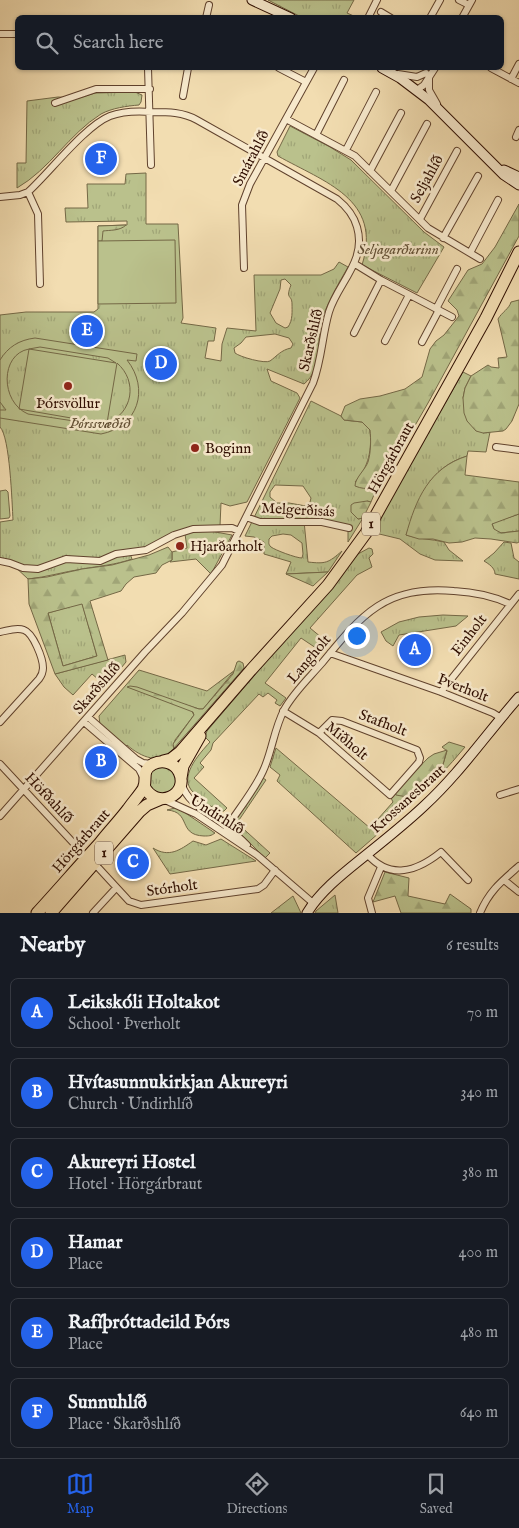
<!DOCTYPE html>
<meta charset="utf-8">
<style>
body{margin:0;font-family:"IM FELL English",serif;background:#242831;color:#f1f3f6}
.you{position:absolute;left:356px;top:635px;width:18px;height:18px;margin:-12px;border:4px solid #fff;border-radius:50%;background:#1a73e8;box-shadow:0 0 0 8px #1a73e833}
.badge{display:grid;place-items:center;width:32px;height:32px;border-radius:50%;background:#2563eb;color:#fff;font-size:16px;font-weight:700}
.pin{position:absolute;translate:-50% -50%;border:2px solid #fff;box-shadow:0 1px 5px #0006}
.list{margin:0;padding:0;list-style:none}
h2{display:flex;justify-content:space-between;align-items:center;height:65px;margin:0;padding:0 20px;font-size:21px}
h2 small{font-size:16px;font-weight:400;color:#9ea1a6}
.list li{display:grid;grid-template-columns:32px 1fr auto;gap:15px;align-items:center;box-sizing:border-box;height:70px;margin:0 10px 10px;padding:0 10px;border:1px solid #363941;border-radius:8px}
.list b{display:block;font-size:19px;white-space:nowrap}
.list p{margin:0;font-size:16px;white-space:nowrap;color:#9ea1a6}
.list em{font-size:16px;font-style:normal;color:#9ea1a6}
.icon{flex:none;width:28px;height:28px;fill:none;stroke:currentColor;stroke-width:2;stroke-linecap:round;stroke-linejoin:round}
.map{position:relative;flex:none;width:519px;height:913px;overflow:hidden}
.search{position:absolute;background:#171b24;box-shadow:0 1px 4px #0004;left:15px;right:15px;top:15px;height:55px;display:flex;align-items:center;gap:12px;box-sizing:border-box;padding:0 18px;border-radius:8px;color:#9ea1a6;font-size:19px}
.sheet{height:545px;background:#171b24}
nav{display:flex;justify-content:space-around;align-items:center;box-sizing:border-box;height:70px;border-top:1px solid #363941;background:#171b24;font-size:14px;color:#9ea1a6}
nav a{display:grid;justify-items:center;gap:2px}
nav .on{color:#2563eb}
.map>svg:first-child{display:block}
</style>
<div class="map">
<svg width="519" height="913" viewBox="0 0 519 913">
<defs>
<pattern id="grass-tufts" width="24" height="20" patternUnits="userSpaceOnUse" patternTransform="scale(1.25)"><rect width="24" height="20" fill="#bac18c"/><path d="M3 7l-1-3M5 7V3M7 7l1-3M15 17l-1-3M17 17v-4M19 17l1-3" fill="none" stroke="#a0a577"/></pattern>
<pattern id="forest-firs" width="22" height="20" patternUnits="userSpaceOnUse" patternTransform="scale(1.25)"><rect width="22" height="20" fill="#bac18c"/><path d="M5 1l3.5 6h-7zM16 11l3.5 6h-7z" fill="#a0a577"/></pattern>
</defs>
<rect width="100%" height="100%" fill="#f2ddb1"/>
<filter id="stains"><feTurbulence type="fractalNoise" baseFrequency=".004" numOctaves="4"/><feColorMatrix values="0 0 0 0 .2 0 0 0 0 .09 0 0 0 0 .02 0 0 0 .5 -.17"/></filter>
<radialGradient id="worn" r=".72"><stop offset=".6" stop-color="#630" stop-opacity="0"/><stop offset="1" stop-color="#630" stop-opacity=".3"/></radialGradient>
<!-- grass -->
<path fill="url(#grass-tufts)" stroke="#746846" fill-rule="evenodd" d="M268 0H354L347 13 356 17H301Z
M135 92 142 95 141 102 139 105C127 106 112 108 101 114 69 134 50 169 17 188V163H26L27 101 58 97 79 98 95 93Z
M290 126 330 147 351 160 424 232 444 247 417 293 362 265C383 199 324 182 278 156L277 152Z
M146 173V224H178L183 318 181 323 216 328 214 341H208L205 358 221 361 222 344 227 328 256 331 254 275H321L334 269 339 262 348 267C339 283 329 299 323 317 316 337 323 369 304 384L267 369 271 381 297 393 300 398 247 502 230 506 221 503 220 526 190 527 152 545 129 551 132 559C115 565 99 566 82 569 63 572 47 577 28 579L13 565 0 562V522L13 520C12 503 10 437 0 427V315L26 312H94L98 309V226L127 225V221L66 222 65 208H88L87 184H125L126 174ZM285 279 291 285C285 300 292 294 292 304 292 311 293 320 288 327L285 328 276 323 270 313 280 289 281 280ZM275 334 289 338 293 344 291 348C281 350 277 356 270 361 265 364 240 357 235 353L234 348 241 343 246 337Z
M463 372 471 376 465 388 463 398 483 433 490 432 486 452 468 451 467 456C426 469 421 499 406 535 418 539 431 539 444 542L449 550 463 561 435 560 420 554 400 539 371 532Z
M311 401 341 416 344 420 362 422 370 430C372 449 369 467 355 482L367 489 378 485 371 502 367 501 358 519 363 518 348 542V529L304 521 308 562C326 564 328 563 342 551L328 572 286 574 291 562 264 554V542L254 537 245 536ZM275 485 303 486 311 498 310 502 306 506 289 503H277L270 497V492ZM283 534 291 535 302 543 303 554 302 558C296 558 275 550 271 547 268 544 269 543 269 539L272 536Z
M519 514V531L501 533 494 530 492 523Z
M196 531H210L232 535 211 574 196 559 170 562 172 560V552L187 548 185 534Z
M504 542 511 543 514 558 519 562V579L495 574C495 568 489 564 484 561L494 553Z
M369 548 372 549 373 554 369 558 372 567 357 575 310 628 327 642 319 650 301 638 265 683 286 698 280 706 275 703 277 700 268 693 263 697 259 694 213 743 211 750 200 763 204 767 194 778 227 808 224 811 220 812C211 806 201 801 194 793 177 778 199 754 210 742L205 737 207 731 358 554Z
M82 603 97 656 63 666 48 613Z
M443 615 468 616 456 626 399 635 393 646 386 641 381 632 399 622 419 617Z
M125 655 126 662 106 686 92 674 73 695 64 687 55 674Z
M139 670 207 691 235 670 203 709H199L128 687 191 710 194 715 175 740 173 746 174 748C160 766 141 757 127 745L125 748 100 725 99 716Z
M449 742 465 747C433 786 394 820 356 853L277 781 280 775 270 767 276 748 370 828 393 802 391 798 395 792 412 795 442 768 447 751 442 747Z
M163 766 172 770 177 778 173 791 161 795 150 787V773L158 767Z
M263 778 266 780 237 823 270 853 265 858 236 829 235 820Z
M175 808 181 810 215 833C211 836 209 836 204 836 177 835 192 812 167 810Z
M221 839 256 861 170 874 153 848C169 858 180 850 193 841L206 845Z
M335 895 338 913H315L316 911Z
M293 896 301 913H271Z"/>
<!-- forest -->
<path fill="url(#forest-firs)" stroke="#746846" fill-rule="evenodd" d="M519 204V236L428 403 384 479C375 488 367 491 355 486 355 478 365 470 368 462 371 452 371 440 370 430L362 422 344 420 341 416 345 406 360 399 380 396 405 389 422 377 430 349 436 341 444 335 459 316 457 310 448 301 468 270 482 264 495 247Z
M126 225C120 231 110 230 103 231L102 241H98V226Z
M519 300V404L512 421 506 429 503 431 483 433 476 431 467 421 464 413 463 398 465 388 471 376 488 365 491 367 499 368 498 358 507 357 498 319C502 312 509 309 511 302Z
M467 456 465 475 519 482V514L492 524 494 529 501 533 519 531V542L517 543 491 539 475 538 462 542 449 543 433 539H419L406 535C416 499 429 468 467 456Z
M367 501 371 502 363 518 358 519 351 512V505L354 503Z
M168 547 172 552V560L162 565 156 573 134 577 126 584 121 591 90 601 108 660 55 674 29 604 28 579 47 577 82 569 112 565 149 555ZM82 604 97 656 63 666 48 613Z
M328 572 313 586 286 574Z
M239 661 243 663 244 668 174 748 173 744 194 715 193 712 127 687 130 686 137 687 199 709H203L233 674 237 662Z
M447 750 442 768 412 795 407 797 396 795 395 792 428 758 434 754Z
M385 872 409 878 408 896 445 904 450 894 471 909V913H401L395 896 373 902Z"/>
<!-- garden -->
<path fill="#bac18c" stroke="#746846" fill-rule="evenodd" d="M175 240 176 303 98 304V241Z
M35 338 137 354 136 361 127 360C150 389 138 427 101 434L0 418V410H6L0 402V360C8 347 19 340 35 338ZM40 347 108 358 116 363 29 349ZM29 349 19 409 106 424 100 425 28 414C0 402 0 354 29 349ZM117 363C138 381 133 413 107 423Z
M6 490 8 492 10 516 9 518 0 519V491Z"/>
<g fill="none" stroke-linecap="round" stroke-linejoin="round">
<!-- street casing -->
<g stroke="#60422d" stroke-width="8">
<path id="street" d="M459 0 469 5
M381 12 391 18
M206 18 209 5
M368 18 377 0
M430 18 440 0
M462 18 472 0
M0 34H18
M148 68 151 165
M279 68 306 82
M491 68 519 83
M398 74 417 77 426 73
M429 77V90L437 104
M511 79 519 64
M417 90 424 85 435 68
M183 96 188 68
M55 103 96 89H150
M286 119 355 156 428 228 480 259
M316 135 344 80
M516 137 519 130
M346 150 376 92
M370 171 401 113
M391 191 427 124
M28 192 38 214 40 284
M0 197 20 195 28 192C50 172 85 126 110 116 123 111 139 111 152 112 168 112 183 112 197 120L337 199C347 207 354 216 357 227 367 261 338 283 329 312 322 336 322 359 313 383L222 565 182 613 145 652 0 816
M420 219 457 151
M443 238 478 176
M470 253 498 200
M355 264 381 280 452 317
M244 268 242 205 250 184 314 68
M436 309 457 269
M354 333 381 280
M385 341 409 295
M422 342 439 310
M496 447 519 450
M246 517 260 522H322L349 528
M0 561 10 563 23 568 38 569 66 559 100 561 116 554 146 550 174 535 193 529 232 528 239 531
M0 632C7 631 16 627 24 630 33 633 43 658 43 668 43 672 42 675 39 679L0 722
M330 653 441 692 493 713 501 718
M441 692 519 594
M283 711 319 733 390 795 419 762 420 758 417 750 342 721 332 720 319 733
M88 717 136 759 143 763 152 764
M84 722 139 769 143 777
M0 764 79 849
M182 785C188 803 205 810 219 821 229 829 238 836 247 845
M500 795 519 789
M165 800 196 814 257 855 313 903
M224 832C236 812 253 793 263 771 272 752 274 729 284 710 293 693 309 678 322 663 362 614 386 585 454 591 473 592 493 596 510 604
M367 854C390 880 416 872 441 852L468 880
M94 863 129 901 141 905 258 889 264 885 275 870
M504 880 519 892
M93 913 116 888
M372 913 368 898 381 867
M480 913C489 891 502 881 519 866"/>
</g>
<!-- secondary casing -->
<g stroke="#2f0e01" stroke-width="11">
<path id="secondary" d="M252 0 291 18
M382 68 400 78 429 100 504 175 519 185
M504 170 519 177
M307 913C321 890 345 872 366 855 386 839 406 823 424 806 460 773 487 733 519 697"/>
</g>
<!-- highway casing -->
<g stroke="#2f0e01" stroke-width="13">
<path id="highway" d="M163 761 171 759 180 752 251 670 328 585 366 533 486 318 519 252
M181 778 183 766 200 736
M37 913C58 890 78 867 99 844 108 832 119 821 128 809 132 803 142 792 144 787 147 778 141 771 153 764 163 759 175 763 179 772 190 795 156 811 144 786
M51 913 140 811 147 805 161 799"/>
</g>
<!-- street -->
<use href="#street" stroke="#f7e9cc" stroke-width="6"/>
<!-- secondary -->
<use href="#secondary" stroke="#f7e9cc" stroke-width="9"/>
<!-- highway -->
<use href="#highway" stroke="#f2ddb1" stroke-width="11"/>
</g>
<!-- markers -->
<g fill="#8f2418" stroke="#f7e9cc" stroke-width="2">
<circle cx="68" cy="386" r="5"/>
<circle cx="195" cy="448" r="5"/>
<circle cx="180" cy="546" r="5"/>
</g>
<g text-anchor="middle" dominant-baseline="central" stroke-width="5" stroke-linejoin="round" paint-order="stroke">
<!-- shield labels -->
<g fill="#f7e9cc" stroke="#6b503e" stroke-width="1">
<rect x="362" y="512.5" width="18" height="23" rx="4"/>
<rect x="95" y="841.5" width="18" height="23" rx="4"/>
</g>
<g font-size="14" font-weight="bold" fill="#2f0e01">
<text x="371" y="524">1</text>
<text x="104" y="853">1</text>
</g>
<!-- street labels -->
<g font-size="15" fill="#2f0e01" stroke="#f7e9cc">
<text transform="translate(251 158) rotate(-62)">Smárahlíð</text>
<text transform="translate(427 179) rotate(-61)">Seljahlíð</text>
<text transform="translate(311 340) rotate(-77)">Skarðshlíð</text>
<text transform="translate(391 458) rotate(-61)">Hörgárbraut</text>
<text transform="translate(298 510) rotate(3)">Melgerðisás</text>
<text transform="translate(469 635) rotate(-52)">Einholt</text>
<text transform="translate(309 659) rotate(-50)">Langholt</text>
<text transform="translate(97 688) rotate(-49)">Skarðshlíð</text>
<text transform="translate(463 688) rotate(21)">Þverholt</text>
<text transform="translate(383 723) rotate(21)">Stafholt</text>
<text transform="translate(347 741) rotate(40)">Miðholt</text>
<text transform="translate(49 798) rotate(47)">Höfðahlíð</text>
<text transform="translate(408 799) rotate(-42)">Krossanesbraut</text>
<text transform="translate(217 815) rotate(32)">Undirhlíð</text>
<text transform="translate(81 841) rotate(-49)">Hörgárbraut</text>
<text transform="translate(172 888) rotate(-8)">Stórholt</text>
</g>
<!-- park labels -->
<g font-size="15" font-style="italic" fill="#604d32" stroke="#f7e9cc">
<text x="398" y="249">Seljagarðurinn</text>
<text x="100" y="423">Þórssvæðið</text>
</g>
<!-- poi labels -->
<g font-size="15" fill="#2f0e01" stroke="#f7e9cc" text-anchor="start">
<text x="68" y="403" text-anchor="middle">Þórsvöllur</text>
<text x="205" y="448">Boginn</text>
<text x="190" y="546">Hjarðarholt</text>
</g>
</g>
<rect width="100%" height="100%" filter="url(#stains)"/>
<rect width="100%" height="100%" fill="url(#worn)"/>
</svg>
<div class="you"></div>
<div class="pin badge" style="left:415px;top:650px">A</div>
<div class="pin badge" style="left:101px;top:762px">B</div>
<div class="pin badge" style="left:133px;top:863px">C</div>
<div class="pin badge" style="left:161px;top:364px">D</div>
<div class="pin badge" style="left:87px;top:331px">E</div>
<div class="pin badge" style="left:101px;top:159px">F</div>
<div class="search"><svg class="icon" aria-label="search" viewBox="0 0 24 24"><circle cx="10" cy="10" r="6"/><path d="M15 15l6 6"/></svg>Search here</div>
</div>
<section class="sheet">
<h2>Nearby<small>6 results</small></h2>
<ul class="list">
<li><span class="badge">A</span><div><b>Leikskóli Holtakot</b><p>School · Þverholt</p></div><em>70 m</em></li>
<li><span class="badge">B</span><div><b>Hvítasunnukirkjan Akureyri</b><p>Church · Undirhlíð</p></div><em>340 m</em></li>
<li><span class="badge">C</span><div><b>Akureyri Hostel</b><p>Hotel · Hörgárbraut</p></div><em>380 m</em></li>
<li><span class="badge">D</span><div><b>Hamar</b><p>Place</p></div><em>400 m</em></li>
<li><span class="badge">E</span><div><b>Rafíþróttadeild Þórs</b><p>Place</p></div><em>480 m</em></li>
<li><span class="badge">F</span><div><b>Sunnuhlíð</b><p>Place · Skarðshlíð</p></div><em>640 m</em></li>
</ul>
</section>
<nav>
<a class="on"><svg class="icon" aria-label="map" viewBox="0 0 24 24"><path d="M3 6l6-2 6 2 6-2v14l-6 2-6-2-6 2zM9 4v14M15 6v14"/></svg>Map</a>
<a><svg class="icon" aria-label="directions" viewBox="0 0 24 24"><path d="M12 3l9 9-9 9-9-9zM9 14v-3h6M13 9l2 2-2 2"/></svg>Directions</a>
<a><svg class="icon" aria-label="saved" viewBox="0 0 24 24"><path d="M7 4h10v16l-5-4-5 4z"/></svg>Saved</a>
</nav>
